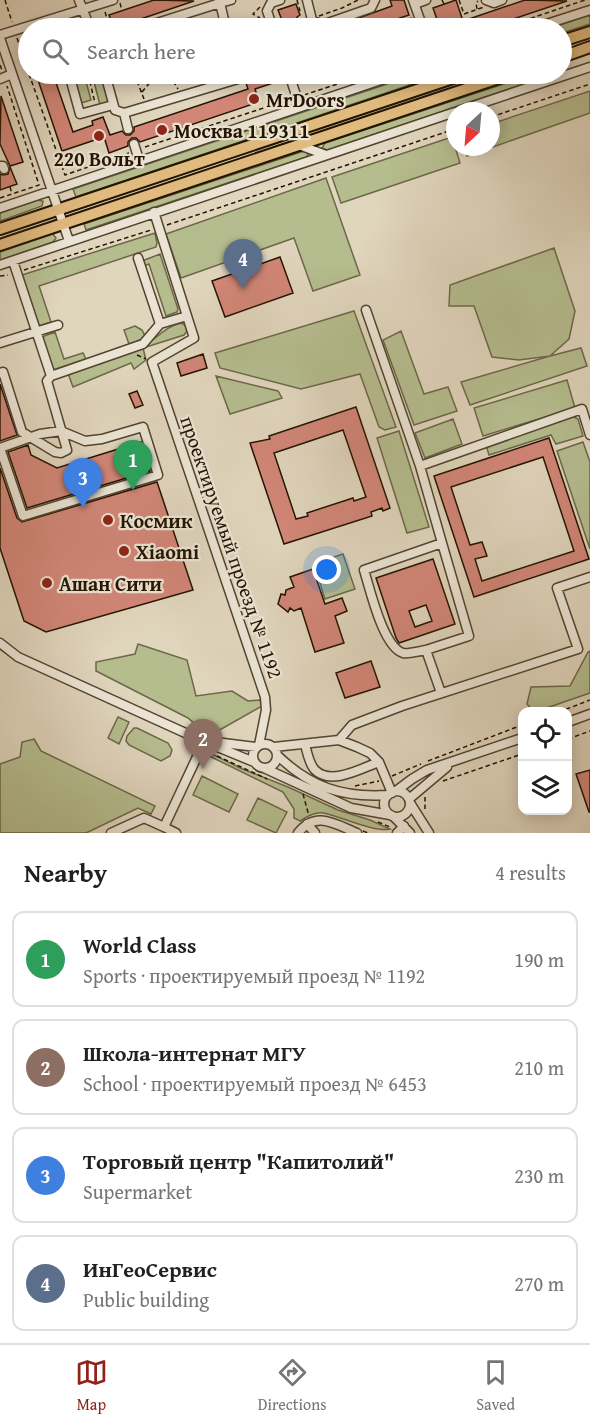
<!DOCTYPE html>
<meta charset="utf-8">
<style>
body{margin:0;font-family:"Gentium Book Plus",serif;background:#f2f2f2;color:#202124}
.controls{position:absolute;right:18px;bottom:18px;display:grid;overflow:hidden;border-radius:12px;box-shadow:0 3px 15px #0003}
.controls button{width:54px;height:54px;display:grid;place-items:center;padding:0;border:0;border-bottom:2px solid #e0e0e0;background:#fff;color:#202124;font:30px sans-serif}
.compass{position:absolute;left:446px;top:102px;width:54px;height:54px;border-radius:50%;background:#fff;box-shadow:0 3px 15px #0003;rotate:206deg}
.you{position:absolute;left:327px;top:570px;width:21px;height:21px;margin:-15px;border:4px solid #fff;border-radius:50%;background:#1a73e8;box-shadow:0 0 0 9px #1a73e833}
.badge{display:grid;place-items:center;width:39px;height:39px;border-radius:50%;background:#8f2418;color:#fff;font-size:20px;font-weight:700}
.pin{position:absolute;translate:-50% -50px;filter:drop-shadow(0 2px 3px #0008)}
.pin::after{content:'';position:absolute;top:32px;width:21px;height:18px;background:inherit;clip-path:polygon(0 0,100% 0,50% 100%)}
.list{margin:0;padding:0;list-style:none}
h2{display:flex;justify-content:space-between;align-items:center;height:78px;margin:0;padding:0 24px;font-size:26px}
h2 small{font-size:20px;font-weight:400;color:#757577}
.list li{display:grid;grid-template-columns:39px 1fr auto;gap:18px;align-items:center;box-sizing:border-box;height:96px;margin:0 12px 12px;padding:0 12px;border:2px solid #e0e0e0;border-radius:12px}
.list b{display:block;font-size:22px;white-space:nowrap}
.list p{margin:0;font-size:20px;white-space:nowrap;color:#757577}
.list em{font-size:20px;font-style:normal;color:#757577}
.icon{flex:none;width:33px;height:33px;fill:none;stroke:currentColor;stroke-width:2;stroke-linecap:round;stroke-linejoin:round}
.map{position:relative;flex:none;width:590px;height:833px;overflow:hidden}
.search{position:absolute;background:#fff;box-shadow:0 3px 15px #0003;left:18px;right:18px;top:18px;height:66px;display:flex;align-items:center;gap:15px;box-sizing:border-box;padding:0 21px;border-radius:33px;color:#757577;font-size:22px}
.sheet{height:510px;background:#fff}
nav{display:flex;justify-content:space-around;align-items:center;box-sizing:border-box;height:84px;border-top:2px solid #e0e0e0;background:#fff;font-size:16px;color:#757577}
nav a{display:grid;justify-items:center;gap:3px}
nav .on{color:#8f2418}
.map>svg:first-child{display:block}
</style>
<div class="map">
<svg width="590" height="833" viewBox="0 0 590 833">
<rect width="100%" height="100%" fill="#e0d5bd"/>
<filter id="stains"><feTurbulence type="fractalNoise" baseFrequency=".00333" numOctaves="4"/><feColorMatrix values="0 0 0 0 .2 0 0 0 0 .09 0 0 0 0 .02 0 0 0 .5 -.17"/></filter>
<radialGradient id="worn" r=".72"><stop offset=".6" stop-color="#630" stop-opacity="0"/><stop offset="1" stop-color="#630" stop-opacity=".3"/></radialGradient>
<!-- green -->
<path fill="#b5bd8f" stroke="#6c6848" stroke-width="1.5" d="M590 15V24L562 33V28H551Z
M73 74H84L91 100 81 103Z
M92 74H101L109 102 100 105Z
M417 74H442L76 197 73 189Z
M534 74H554L327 150 322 148 325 143Z
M590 91V113L467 156 464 147H491V124Z
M452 137 460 163 341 203 332 177Z
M304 151 309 153 306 157 86 230 84 224Z
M326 178 360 275 313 291 294 238 181 278 166 234Z
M37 200 43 201 42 206 0 221V213Z
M155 233 157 243 156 247 39 286 51 322 39 326 22 275Z
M50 234H53L56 238 53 242 0 260V252Z
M554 248 575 311 569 339 550 356 581 348 587 366 470 405 461 382 550 356 519 360 492 357 474 306H449L450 285Z
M160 254 178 309 177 312 166 316 149 264 144 266 142 261Z
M354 311 396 427 385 430 379 427 360 374 301 389 220 368 215 353Z
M181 323 185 325 187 331 184 335 143 348 146 360 134 369 131 363 73 387 69 376 71 372 141 348C156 340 164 327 181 323Z
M135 326 142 330 145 336 143 339 129 344 124 330Z
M401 331 424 394 448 387 457 411 414 425 383 340Z
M55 332 64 359 83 353 86 359 53 370 42 337Z
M216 376 278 391 282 398 230 414Z
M567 380 575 408 483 436 474 408Z
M572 416 578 419 583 436 556 444 551 435 489 455 486 445Z
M453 419 462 444 425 458 415 433Z
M399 431 429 527 407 533 377 438Z
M583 442 590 462V549L557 451Z
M343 554 355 589 325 599 314 564Z
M138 644 187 660 196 696 232 691 248 701 260 700 262 706 209 736 188 718 96 671V662L135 654Z
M590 651V693L538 711H533L527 704 531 687 570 686 588 652Z
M118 717 129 722 119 744 108 738Z
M134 728H137L168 743 172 750 170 756 161 761 129 745 126 741 127 736Z
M34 739 41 751 155 806 151 814 138 808 86 833H0V764L20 757 22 742Z
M202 749 240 768 288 787 338 810 370 820 390 829C375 833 340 816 323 813 314 812 307 817 300 821L294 818V809L283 792 201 752Z
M202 776 238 794 229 812 193 795Z
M258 798 287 812 276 833 247 820Z"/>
<!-- building -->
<path fill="#d28677" stroke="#231400" stroke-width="1.5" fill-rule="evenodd" d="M154 0 194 1 114 28 109 15Z
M390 0H404L409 15 370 28H331L392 6Z
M456 0 463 21 525 0 567 1 486 28H459L457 22 440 28 433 8Z
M296 4 300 15 297 17 301 28H285L278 10Z
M72 19 75 28H45Z
M36 74H53L73 132 93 125 92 121 103 117 110 135 122 131 126 135H130L134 131V127L248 89 243 74H270L273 83 255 89 259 102 140 142 136 138H132L128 142V146L109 153 104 137 62 151Z
M1 96 23 162 10 166 0 144Z
M10 167 17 184 0 190V174L3 175 8 174Z
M280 257 293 293 225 317 212 281Z
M203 354 207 368 181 376 177 363Z
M0 384 17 435 0 441Z
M137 391 143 405 135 408 129 394Z
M356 407 390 508 383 511 382 508 371 512 372 516 284 544 250 443 270 439 269 436ZM343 430 366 497 354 501 353 498 307 513 308 516 296 519 274 453Z
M549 438 589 559 474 597 434 476ZM543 457 574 551 482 581 475 559 487 556 482 542 470 545 451 487Z
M141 442 150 471 27 508 8 452 28 445 31 455 57 468Z
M0 468 17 518 22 522 157 482 193 590 46 632 24 621 0 548Z
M433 559 455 624 399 643 396 638 376 578ZM426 605 432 621 415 627 409 611Z
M313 569 325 604 342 598 347 611 335 616 344 643 315 652 301 608 294 611 290 608 288 612 278 604 281 594 285 595 286 590 294 587 290 577Z
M371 661 380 687 345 698 336 673Z
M590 770V812H589L576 774Z"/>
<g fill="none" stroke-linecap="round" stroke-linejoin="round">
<!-- minor casing -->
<g stroke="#52442f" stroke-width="11">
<path id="minor" d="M79 0 90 28
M307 0 312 20 322 25 371 8 375 0
M413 0 423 28
M486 0 494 3 502 0
M415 4 426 0
M141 28 220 3 219 0
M226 28 220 3 231 0
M273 28 267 11 271 3 280 0
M534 28 590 10
M0 35 113 0
M0 38 69 241
M69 74 80 114 113 105
M105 74 115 110 124 113 128 129
M289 74 300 107
M0 79 12 74
M458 111 590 67
M124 113 238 79 237 74
M134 144 139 160
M299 145 326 155
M0 166H3L4 169
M0 208 399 74
M154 212 194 338 152 362 265 697 266 710 259 745
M138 258 160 324
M0 265 455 112
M366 310 420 466 582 409 590 435
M0 343 58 325
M0 373 3 372 22 432 55 452 61 453 67 450 47 381 51 376 13 261
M51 376 143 344 160 324 187 316
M143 427 158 475 23 516 0 448 40 434 61 431 85 441 102 439Z
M420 466 442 543
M0 643 18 657 203 741 254 762
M426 650C419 651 409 654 403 653 383 647 370 589 364 570L442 543 469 636 426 650 441 693
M568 722 590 714
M339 740 352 725 402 706 578 649 557 588 590 577
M215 742 256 747
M253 756a12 12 0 1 1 24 0a12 12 0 1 1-24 0Z
M305 744C307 752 309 764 315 770 331 786 362 768 379 762
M274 747 339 740 357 747 370 753 379 762 392 793
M277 755C310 787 342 798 388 795
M264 768 351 808 390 815
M396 791 412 779 427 770 522 738
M384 804a13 13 0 1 1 26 0a13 13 0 1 1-26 0Z
M409 799 447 767
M410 803 429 833
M393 816 410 833
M307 824 315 833
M164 827 176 833
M111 833 144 818 164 827 196 759 203 741
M298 833C316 810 335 824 357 833
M397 833 404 826"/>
</g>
<!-- major casing -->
<g stroke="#231400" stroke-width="14">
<path id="major" d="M562 41 590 32
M562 57 590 47
M0 229 465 74
M0 245 511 74"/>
</g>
<!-- path -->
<path stroke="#231400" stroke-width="1.5" stroke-dasharray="4.5 3" stroke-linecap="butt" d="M5 0 12 22
M297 0 300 11
M442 0 444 4
M459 0 464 14 484 7
M120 3 122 11
M260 7 253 14 260 18
M477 9 476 3 478 1
M105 12 110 28
M319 16 342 8 358 0
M381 28 412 18
M502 28 585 0
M17 38 28 71
M0 65 2 70
M29 74 65 175 129 153
M88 74 95 103
M172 74 173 81 178 89
M137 81 144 99
M142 92 157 74
M304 95 368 74
M491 117 590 84
M145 147 288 100
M10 187 12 194
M0 198 39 185 7 86
M167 225 455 129
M24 270 151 230
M0 276 8 275
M137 355 146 359
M559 712 590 700
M568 739 590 731
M217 756 267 779
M428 761 522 725
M392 776 421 764
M443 781 522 754
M355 786 379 781
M303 794 309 816
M425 797V811
M378 822 390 827
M363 831 368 833"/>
<!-- minor -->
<use href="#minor" stroke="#ebe4d4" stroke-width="8"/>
<!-- major -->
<use href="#major" stroke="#e0ba7e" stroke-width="10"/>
</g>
<!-- markers -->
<g fill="#8f2418" stroke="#ebe4d4" stroke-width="2">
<circle cx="254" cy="99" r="6"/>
<circle cx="162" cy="130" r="6"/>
<circle cx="99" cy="136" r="6"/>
<circle cx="108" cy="520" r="6"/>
<circle cx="124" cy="551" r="6"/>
<circle cx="47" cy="583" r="6"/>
</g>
<g text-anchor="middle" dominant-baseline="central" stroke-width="4.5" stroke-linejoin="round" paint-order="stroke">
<!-- poi labels -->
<g font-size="20" font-weight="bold" fill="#231400" stroke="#ebe4d4" text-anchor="start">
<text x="266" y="99">MrDoors</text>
<text x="174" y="130">Москва 119311</text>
<text x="99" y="158" text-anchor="middle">220 Вольт</text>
<text x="120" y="520">Космик</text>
<text x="136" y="551">Xiaomi</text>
<text x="59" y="583">Ашан Сити</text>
</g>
<!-- street labels -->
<g font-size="20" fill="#231400" stroke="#ebe4d4">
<text transform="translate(232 547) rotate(71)">проектируемый проезд № 1192</text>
</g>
</g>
<rect width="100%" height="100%" filter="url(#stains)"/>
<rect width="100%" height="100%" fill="url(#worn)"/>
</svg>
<div class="controls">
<button><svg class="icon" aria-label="locate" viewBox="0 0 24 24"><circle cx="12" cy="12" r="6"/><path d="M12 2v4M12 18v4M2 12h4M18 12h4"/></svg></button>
<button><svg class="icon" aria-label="layers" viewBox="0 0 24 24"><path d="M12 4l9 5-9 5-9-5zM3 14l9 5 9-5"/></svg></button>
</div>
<svg class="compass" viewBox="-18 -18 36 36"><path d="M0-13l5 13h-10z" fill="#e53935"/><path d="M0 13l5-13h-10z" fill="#757577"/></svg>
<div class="you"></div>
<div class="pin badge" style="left:133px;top:490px;background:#2e9e5b">1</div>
<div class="pin badge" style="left:203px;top:769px;background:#8d6e63">2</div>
<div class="pin badge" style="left:83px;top:508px;background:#3f7fe0">3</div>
<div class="pin badge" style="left:243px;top:289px;background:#5c6f8a">4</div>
<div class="search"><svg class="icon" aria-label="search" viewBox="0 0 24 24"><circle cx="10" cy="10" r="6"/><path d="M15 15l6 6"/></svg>Search here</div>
</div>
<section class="sheet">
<h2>Nearby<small>4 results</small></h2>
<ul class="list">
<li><span class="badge" style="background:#2e9e5b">1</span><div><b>World Class</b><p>Sports · проектируемый проезд № 1192</p></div><em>190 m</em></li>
<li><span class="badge" style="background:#8d6e63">2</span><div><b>Школа-интернат МГУ</b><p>School · проектируемый проезд № 6453</p></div><em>210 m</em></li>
<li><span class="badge" style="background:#3f7fe0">3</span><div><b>Торговый центр &quot;Капитолий&quot;</b><p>Supermarket</p></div><em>230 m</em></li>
<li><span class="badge" style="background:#5c6f8a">4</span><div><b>ИнГеоСервис</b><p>Public building</p></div><em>270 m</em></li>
</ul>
</section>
<nav>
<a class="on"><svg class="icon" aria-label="map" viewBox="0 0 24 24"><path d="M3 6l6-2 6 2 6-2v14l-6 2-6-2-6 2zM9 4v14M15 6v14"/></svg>Map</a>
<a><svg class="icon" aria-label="directions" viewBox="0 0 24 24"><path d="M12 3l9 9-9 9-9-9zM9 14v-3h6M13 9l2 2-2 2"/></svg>Directions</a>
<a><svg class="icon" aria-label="saved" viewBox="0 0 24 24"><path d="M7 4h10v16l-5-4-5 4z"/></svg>Saved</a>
</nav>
